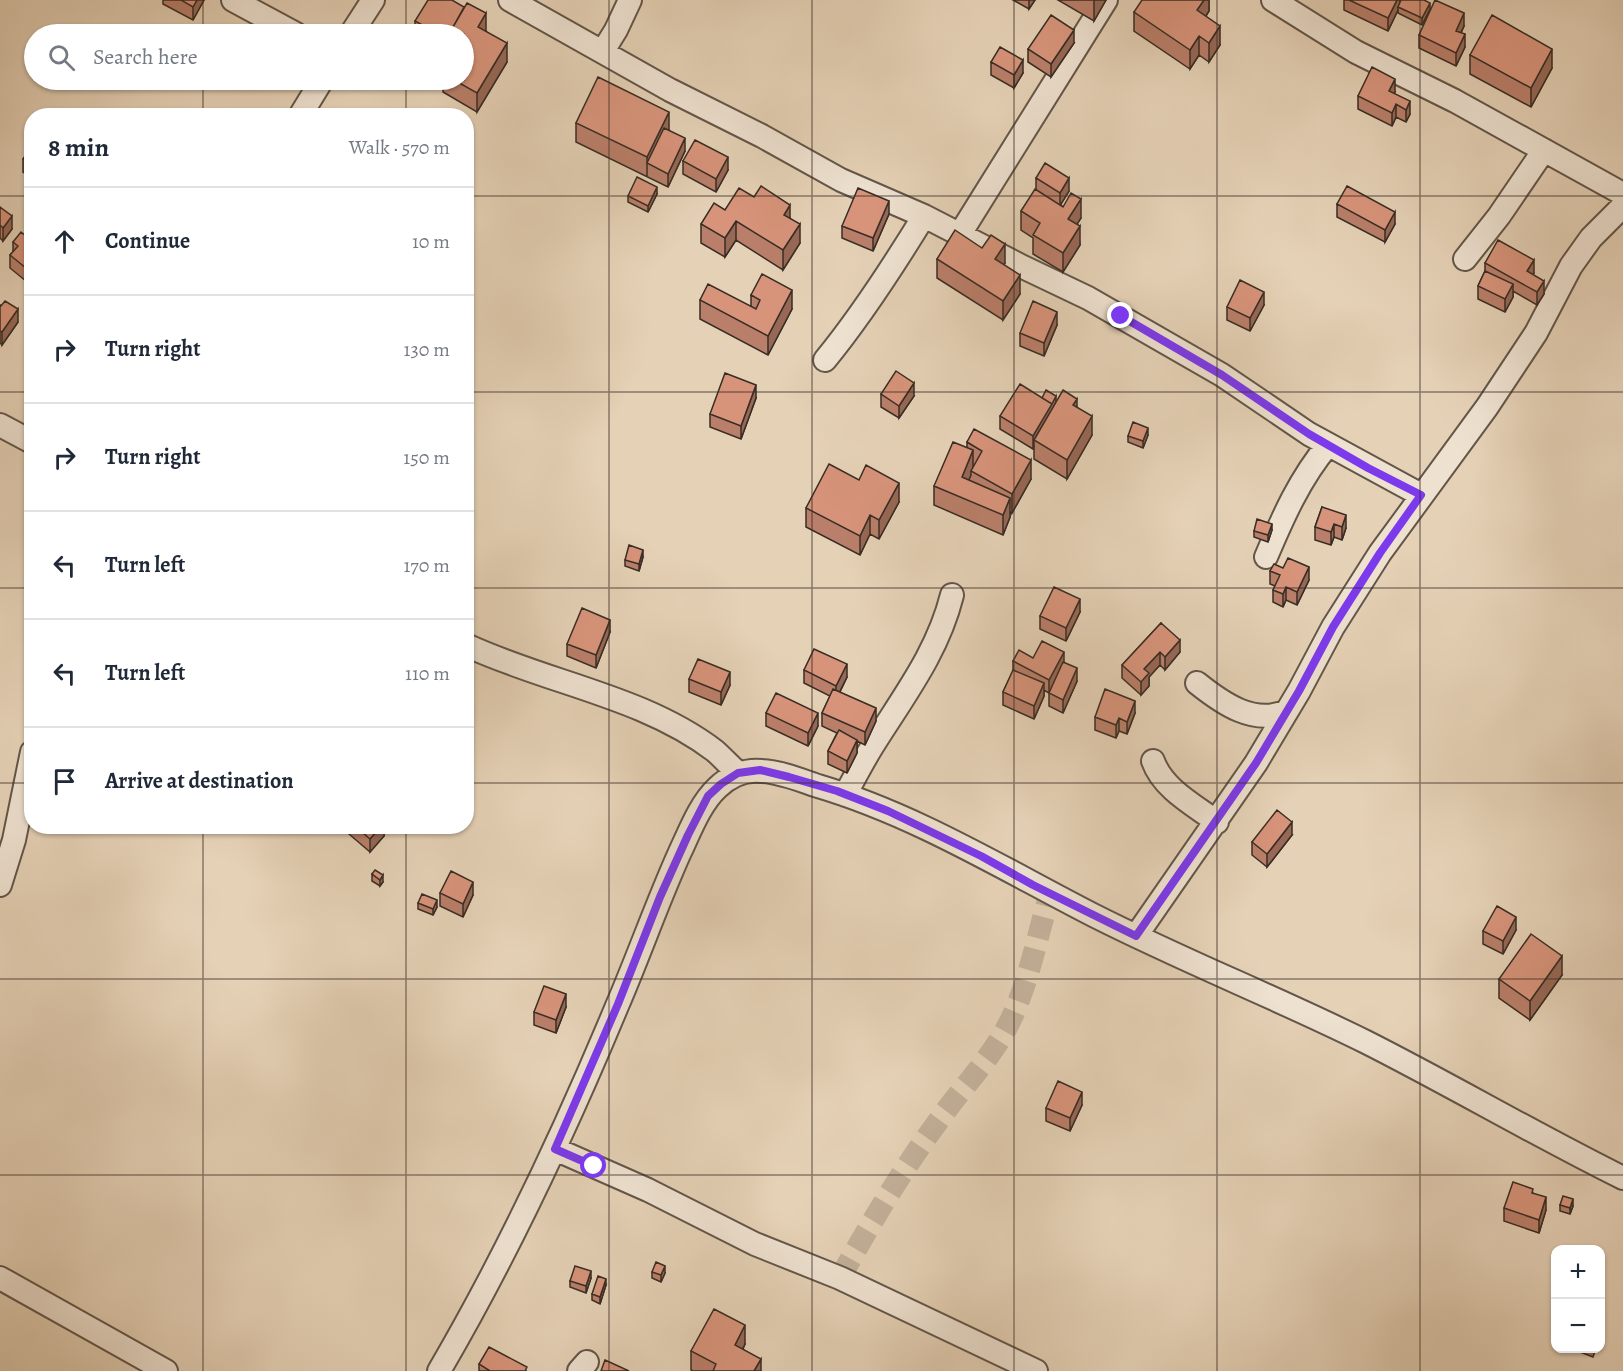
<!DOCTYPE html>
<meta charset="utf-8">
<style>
body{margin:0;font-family:Alegreya,serif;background:#f6f6f7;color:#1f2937}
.controls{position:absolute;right:18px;bottom:18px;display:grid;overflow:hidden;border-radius:12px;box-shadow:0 2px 4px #0004}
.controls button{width:54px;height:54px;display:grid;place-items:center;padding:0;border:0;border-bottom:2px solid #e0e1e3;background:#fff;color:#1f2937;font:30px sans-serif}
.stop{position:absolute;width:18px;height:18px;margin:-14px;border:4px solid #7c3aed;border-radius:50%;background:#fff}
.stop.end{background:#7c3aed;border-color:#fff;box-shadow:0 2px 6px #0008}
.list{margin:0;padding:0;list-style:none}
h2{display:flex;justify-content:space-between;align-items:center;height:78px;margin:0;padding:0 24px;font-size:26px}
h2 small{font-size:20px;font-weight:400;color:#747a83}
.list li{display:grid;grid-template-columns:39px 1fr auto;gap:18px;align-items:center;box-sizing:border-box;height:108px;padding:0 24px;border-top:2px solid #e0e1e3}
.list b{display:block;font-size:22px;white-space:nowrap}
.list em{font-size:20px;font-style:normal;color:#747a83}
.icon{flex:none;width:33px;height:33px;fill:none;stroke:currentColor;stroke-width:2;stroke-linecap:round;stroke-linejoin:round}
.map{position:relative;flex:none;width:1623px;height:1371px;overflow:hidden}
.search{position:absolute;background:#fff;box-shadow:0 2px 4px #0004;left:24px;top:24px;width:450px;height:66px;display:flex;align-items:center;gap:15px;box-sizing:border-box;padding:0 21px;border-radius:33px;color:#747a83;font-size:22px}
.panel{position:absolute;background:#fff;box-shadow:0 2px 4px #0004;left:24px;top:108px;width:450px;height:726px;border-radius:24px}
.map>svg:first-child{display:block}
</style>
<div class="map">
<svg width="1623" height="1371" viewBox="0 0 1623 1371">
<rect width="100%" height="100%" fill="#e5d1b6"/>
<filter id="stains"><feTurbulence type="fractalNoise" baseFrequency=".00333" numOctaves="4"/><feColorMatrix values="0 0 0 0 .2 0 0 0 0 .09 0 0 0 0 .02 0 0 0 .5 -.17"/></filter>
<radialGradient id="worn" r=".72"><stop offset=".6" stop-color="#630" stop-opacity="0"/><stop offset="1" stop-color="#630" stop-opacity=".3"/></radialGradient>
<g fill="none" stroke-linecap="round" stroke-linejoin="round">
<!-- minor-tunnel -->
<path stroke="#c2b099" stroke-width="22" stroke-dasharray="22 11" stroke-linecap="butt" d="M840 1278C871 1222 904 1167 942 1116 966 1083 996 1053 1013 1015 1030 976 1038 934 1050 893"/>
<!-- minor casing -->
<g stroke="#635649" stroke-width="26">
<path id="minor" d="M233 0 296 34
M510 0 670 90 762 136 841 180 924 216 1023 267 1088 298 1222 375 1309 434 1421 495
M1273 0 1356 52 1455 101 1623 194
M351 34 373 0
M603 51 616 30 630 0
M300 116 322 80
M960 234 1106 0
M1465 259 1499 216 1544 150
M825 360C862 315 894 265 924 216
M0 425 32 442
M1266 557C1283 517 1300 478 1328 445
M466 645C547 683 643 696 715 751 723 758 730 766 738 773
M1197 683C1222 703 1254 726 1287 711
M1153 761C1163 789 1194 805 1217 822
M845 795C855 777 864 759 875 742 906 693 938 651 952 595
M0 885 14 840 32 752
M1136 936 1256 763 1299 691 1333 627 1380 553 1487 407 1536 333 1571 266 1591 238 1623 206
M555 1149 648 1190 755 1244 840 1278 1036 1371
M0 1278 166 1371
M439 1371C508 1253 565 1131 617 1006 639 955 657 903 680 852 690 831 700 804 717 788 729 776 745 769 762 771 781 772 800 780 818 786 916 815 1005 870 1095 916 1184 961 1277 998 1366 1042 1453 1086 1536 1135 1623 1178
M579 1371 587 1362"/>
</g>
<!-- minor -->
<use href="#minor" stroke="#eee1d0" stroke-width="22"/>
</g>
<!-- wall -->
<path fill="#ba7f6a" stroke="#382d25" stroke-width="1.5" d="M163 0H204L193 20 163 4Z
M1013 0H1035L1029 9Z
M1058 0H1106L1094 21Z
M1209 0V11L1206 16 1220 45 1209 62 1199 55 1190 69 1134 31V12Z
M1344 0H1400V2L1430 9 1422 25 1398 13V10L1388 31 1344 10Z
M415 21 486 31 507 62 477 112 443 92V80H464V34H415Z
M1464 26 1461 33 1465 47 1456 66 1419 48V35Z
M1074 43 1051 77 1028 62V49Z
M1470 55 1552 68 1531 107 1470 74Z
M991 62 1023 73 1014 88 991 75Z
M1395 92 1394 94 1410 114 1406 122 1396 117 1392 126 1358 109V96Z
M576 123 669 130 685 151 668 187 576 142Z
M32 147V178L23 172V159Z
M683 161 728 170 716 192 683 174Z
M1036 178 1069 191 1060 205 1081 218 1077 224 1080 245 1063 272 1033 254V238L1021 230V211L1036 190Z
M657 194 648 212 628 202V196Z
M1337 204 1395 224 1385 242 1337 217Z
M0 207 12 229 3 241 0 238Z
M725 210 790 218 800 243 783 270 736 240 725 257 701 243V224Z
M889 214 873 251 842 238V226Z
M32 229V286L10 268V255L13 252V242L26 236Z
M937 259 1005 263 1004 265 1020 294 1003 320 937 278Z
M1485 263 1534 273 1533 275 1544 294 1537 305 1513 291V297L1505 312 1478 299V286L1485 271Z
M751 295 792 309 768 355 700 319V300L751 306Z
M0 305 18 322 2 345 0 343Z
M1264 305 1250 331 1227 320V307Z
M1057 325 1044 356 1020 346V333Z
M881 394 914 396 899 418 881 407Z
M756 398 741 439 710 427V414Z
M1042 398 1077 407 1092 435 1067 479 1034 459V446L1033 449 1000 429V416Z
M1148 435 1143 448 1128 442V436Z
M967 442 1031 479 1012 513 1010 512V517L1003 535 934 505V486L967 447Z
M899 502 879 539 870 534 860 555 806 527V508Z
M1322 507 1346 528 1342 540 1334 537 1331 545 1315 540V527Z
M1272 530 1268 542 1254 537V531Z
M643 557 639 571 625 566V560Z
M1270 571 1309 580 1297 605 1286 600 1283 607 1273 602V590L1275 586 1270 584Z
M1080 612 1066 641 1040 629V616Z
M1161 623 1180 652 1165 670 1160 665 1149 677V686L1141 695 1122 678V665Z
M610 632 596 668 567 656V644Z
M1033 658 1064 662 1077 681 1063 713 1049 706V693L1044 690V696L1034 719 1003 705V692L1013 671V661Z
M804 670 847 677 840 692 876 721 865 745 857 741V753L847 773 828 764V751L837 733 822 726V713L830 696 804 683Z
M689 679 730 685 721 705 689 692Z
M766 713 818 726 808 746 766 726Z
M1135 713 1127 734 1119 731 1116 738 1095 730V717Z
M342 826H384V836L370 852 342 828Z
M1292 835 1267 867 1252 855V842Z
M372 874 383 882 380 886 372 881Z
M440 893 473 895 463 917 440 906Z
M418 903 437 907 433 915 418 909Z
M1516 930 1503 954 1483 944V931Z
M1562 975 1530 1020 1499 998V979Z
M566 1007 556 1033 534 1025V1012Z
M1082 1105 1070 1131 1046 1121V1108Z
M1533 1193 1546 1210 1539 1233 1504 1221V1208Z
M1560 1205 1573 1206 1570 1214 1560 1211Z
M652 1272 665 1273 661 1282 652 1278Z
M591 1278 586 1293 570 1287V1281Z
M606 1285 600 1304 592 1300V1294Z
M745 1344 743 1349 761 1371H693L691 1370V1351Z
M1580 1348H1596L1593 1357 1580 1352Z
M479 1364 527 1371H479Z"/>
<!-- shaded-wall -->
<path fill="#976856" stroke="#382d25" stroke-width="1.5" d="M197 0H204L193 20V7Z
M1029 0H1035L1029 9Z
M1095 0H1106L1094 21V1Z
M1204 0H1209V11L1197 29V10Z
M1397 0H1400V6L1398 7V10L1388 31V18Z
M1430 3V9L1422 25V18Z
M486 13V33L478 27Z
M1464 13V26L1456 43V31Z
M1220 26V45L1209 62V43Z
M1074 30V43L1051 77V64Z
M1465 34V47L1456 66V53Z
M1199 36V55L1190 69V50Z
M507 43V62L477 112V93Z
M1552 49V68L1531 107V88Z
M1023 60V73L1014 88V75Z
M1395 79V92L1389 104V91Z
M1410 101V114L1406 122V110Z
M1396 104V117L1392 126V113Z
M669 112V131L647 163V176V157Z
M685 138V151L668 187V174Z
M728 157V170L716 192V179Z
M1069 178V191L1060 206V193Z
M657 187V194L648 212V206Z
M1081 199V218L1068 238V219Z
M889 201V214L873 251V238Z
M790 205V224L784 215Z
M1395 212V224L1385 242V230Z
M12 216V229L3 241V228Z
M736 221V240L725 257V238Z
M800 224V243L783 270V250Z
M1080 226V245L1063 272V253Z
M1005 244V263L995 278V259Z
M1534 260V273L1527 284V271Z
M1020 275V294L1003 320V301Z
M1544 281V294L1537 305V292Z
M1513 284V297L1505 312V299Z
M792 290V309L768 355V336Z
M1264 292V305L1250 331V318Z
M18 309V322L2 345V332Z
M1057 312V325L1044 356V343Z
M914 383V396L899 418V406Z
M756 385V398L741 439V426Z
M1056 396V403L1034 440V446L1033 449V436Z
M1077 399V418L1073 405Z
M1092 416V435L1067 479V460Z
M1148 428V435L1143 448V441Z
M973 450V469L971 471V475L962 496V477Z
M1031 460V479L1012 513V494Z
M899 483V502L879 539V520Z
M1010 498V517L1003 535V515Z
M870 515V534L860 555V536Z
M1346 515V528L1342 540V527Z
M1272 524V530L1268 542V535Z
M1334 524V537L1331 545V532Z
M643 550V557L639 571V564Z
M1309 567V580L1297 605V592Z
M1286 587V600L1283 607V594Z
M1080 599V612L1066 641V628Z
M610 620V632L596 668V655Z
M1180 640V652L1165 670V657Z
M1064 652V665L1049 693V680Z
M1160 652V665L1149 677V686L1141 695V682L1144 669Z
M847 664V677L836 699V686Z
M1077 668V681L1063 713V700Z
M730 672V685L721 705V692Z
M1044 683V696L1034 719V706Z
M1135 701V713L1127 734V722Z
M876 708V721L865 745V732Z
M818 713V726L808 746V733Z
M1119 718V731L1116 738V725Z
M857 740V753L847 773V761Z
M1292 822V835L1267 867V854Z
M381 826H384V836L370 852V839Z
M383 875V882L380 886V880Z
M473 882V895L463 917V904Z
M437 900V907L433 915V909Z
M1516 917V930L1503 954V941Z
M1562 956V975L1530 1020V1001Z
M566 994V1007L556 1033V1020Z
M1082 1092V1105L1070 1131V1118Z
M1546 1197V1210L1539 1233V1220Z
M1573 1199V1206L1570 1214V1208Z
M665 1266V1273L661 1282V1275Z
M591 1271V1278L586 1293V1286Z
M606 1279V1285L600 1304V1297Z
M745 1325V1344L735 1364V1345Z
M761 1359V1371H754Z"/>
<!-- building -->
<path fill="#d8947b" stroke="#382d25" stroke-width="1.5" d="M181 0H197L193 7Z
M428 0H452L464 7 449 34 436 27 433 31 415 21Z
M1142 0H1204L1197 10 1220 26 1209 43 1199 36 1190 50 1134 12Z
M1349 0H1397L1388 18Z
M1401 0H1424L1430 3 1422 18 1398 7Z
M1435 0 1464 13 1456 31 1465 34 1456 53 1419 35Z
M467 3 486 13 478 27 507 43 477 93 454 80H464V34H431L436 27 449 34Z
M1051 15 1074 30 1051 64 1028 49Z
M1492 15 1552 49 1531 88 1470 55Z
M1000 47 1023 60 1014 75 991 62Z
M1372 67 1395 79 1389 91 1410 101 1406 110 1396 104 1392 113 1358 96Z
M598 77 669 112 647 157 576 123Z
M664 128 685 138 668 174 647 163Z
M695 140 728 157 716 179 683 161Z
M32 147V165L23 159Z
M1045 163 1069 178 1060 193 1036 178Z
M637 177 657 187 648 206 628 196Z
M761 186 790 205 784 215 800 224 783 250 736 221 725 238 701 224 714 203 725 210 739 188 754 197Z
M1347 186 1395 212 1385 230 1337 204Z
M858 188 889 201 873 238 842 226Z
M1035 189 1063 207 1071 193 1081 199 1068 219 1080 226 1063 253 1033 235 1040 223 1021 211Z
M0 207 12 216 3 228 0 225Z
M32 229V273L10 255 18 246 13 242 21 232 26 236Z
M955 230 982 248 991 235 1005 244 995 259 1020 275 1003 301 937 259Z
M1498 240 1534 260 1527 271 1544 281 1537 292 1485 263Z
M1485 271 1513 284 1505 299 1478 286Z
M762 274 792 290 768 336 700 300 708 284 756 309 760 300 751 295Z
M1240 280 1264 292 1250 318 1227 307Z
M5 301 18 309 2 332 0 331V305L1 306Z
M1033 301 1057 312 1044 343 1020 333Z
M896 371 914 383 899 406 881 394Z
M725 373 756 385 741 426 710 414Z
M1020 384 1052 404 1033 436 1000 416Z
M1046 390 1056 396 1052 404 1042 398Z
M1063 390 1077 399 1073 405 1092 416 1067 460 1034 440Z
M1133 422 1148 428 1143 441 1128 436Z
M974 429 1031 460 1012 494 971 471 982 451 967 442Z
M953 442 973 450 962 477 1010 498 1003 515 934 486Z
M829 464 859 480 866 465 899 483 879 520 870 515 860 536 806 508Z
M1322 507 1346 515 1342 527 1334 524 1331 532 1315 527Z
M1257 519 1272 524 1268 535 1254 531Z
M629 545 643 550 639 564 625 560Z
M1288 558 1309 567 1297 592 1286 587 1283 594 1273 590 1280 575 1270 571 1274 564 1283 568Z
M1054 587 1080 599 1066 628 1040 616Z
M582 608 610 620 596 655 567 644Z
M1161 623 1180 640 1165 657 1160 652 1144 669 1149 673 1141 682 1122 665Z
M1042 641 1064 652 1049 680 1013 661 1019 650 1033 658Z
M814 649 847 664 836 686 804 670Z
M698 659 730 672 721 692 689 679Z
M1063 662 1077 668 1063 700 1049 693Z
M1013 670 1044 683 1034 706 1003 692Z
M833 689 876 708 865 732 822 713Z
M1105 689 1135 701 1127 722 1119 718 1116 725 1095 717Z
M776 693 818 713 808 733 766 713Z
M839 730 857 740 847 761 828 751Z
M1277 810 1292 822 1267 854 1252 842Z
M355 826H381L370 839Z
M375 870 383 875 380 880 372 874Z
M451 871 473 882 463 904 440 893Z
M422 894 437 900 433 909 418 903Z
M1497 906 1516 917 1503 941 1483 931Z
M1531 934 1562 956 1530 1001 1499 979Z
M544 986 566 994 556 1020 534 1012Z
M1058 1081 1082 1092 1070 1118 1046 1108Z
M1513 1182 1533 1189 1532 1193 1546 1197 1539 1220 1504 1208Z
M1563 1196 1573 1199 1570 1208 1560 1205Z
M656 1262 665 1266 661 1275 652 1272Z
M575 1266 591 1271 586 1286 570 1281Z
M598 1276 606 1279 600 1297 592 1294Z
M714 1309 745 1325 735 1345 761 1359 754 1371H713L716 1364 691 1351Z
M489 1347 527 1367 525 1371H490L479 1364Z
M605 1360 629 1371H601Z"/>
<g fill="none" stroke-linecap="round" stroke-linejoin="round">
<!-- route -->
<path stroke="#7c3aed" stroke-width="8" d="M594 1166 555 1149 618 1004 660 897 688 835 708 796 721 784 738 773 760 770 789 777 837 791 888 811 981 856 1033 885 1136 936 1256 763 1299 691 1333 627 1380 553 1421 495 1368 468 1309 434 1222 375 1121 316"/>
</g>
<!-- grid -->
<path fill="none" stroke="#382d25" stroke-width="1.5" stroke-opacity="0.55" d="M203 0V34M406 0V34M609 0V1371M812 0V1371M1014 0V1371M1217 0V1371M1420 0V1371M203 80V116M406 80V116M0 196H32M466 196H1623M0 392H32M466 392H1623M0 588H32M466 588H1623M0 783H32M466 783H1623M203 826V1371M406 826V1371M0 979H1623M0 1175H1623"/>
<rect width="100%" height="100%" filter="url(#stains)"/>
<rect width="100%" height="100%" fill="url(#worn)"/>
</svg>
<div class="controls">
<button>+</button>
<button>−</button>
</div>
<div class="stop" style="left:594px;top:1166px"></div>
<div class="stop end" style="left:1121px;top:316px"></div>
<div class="search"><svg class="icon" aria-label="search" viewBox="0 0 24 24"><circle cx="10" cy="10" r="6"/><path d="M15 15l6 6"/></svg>Search here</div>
<section class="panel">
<h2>8 min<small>Walk · 570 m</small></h2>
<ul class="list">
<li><svg class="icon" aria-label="ahead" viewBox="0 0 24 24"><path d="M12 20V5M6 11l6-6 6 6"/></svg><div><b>Continue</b></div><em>10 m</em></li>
<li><svg class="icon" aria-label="right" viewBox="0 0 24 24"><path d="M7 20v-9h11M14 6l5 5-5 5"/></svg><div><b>Turn right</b></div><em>130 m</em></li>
<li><svg class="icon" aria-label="right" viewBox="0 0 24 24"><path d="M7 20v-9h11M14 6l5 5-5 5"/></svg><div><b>Turn right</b></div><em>150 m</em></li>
<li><svg class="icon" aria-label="left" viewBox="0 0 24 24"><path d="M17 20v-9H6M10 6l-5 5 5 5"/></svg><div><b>Turn left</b></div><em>170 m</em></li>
<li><svg class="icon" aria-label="left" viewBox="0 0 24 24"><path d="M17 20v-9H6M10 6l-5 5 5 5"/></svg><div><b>Turn left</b></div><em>110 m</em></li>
<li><svg class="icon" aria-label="arrive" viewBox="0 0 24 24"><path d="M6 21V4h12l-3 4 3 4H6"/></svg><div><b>Arrive at destination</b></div></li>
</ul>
</section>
</div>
